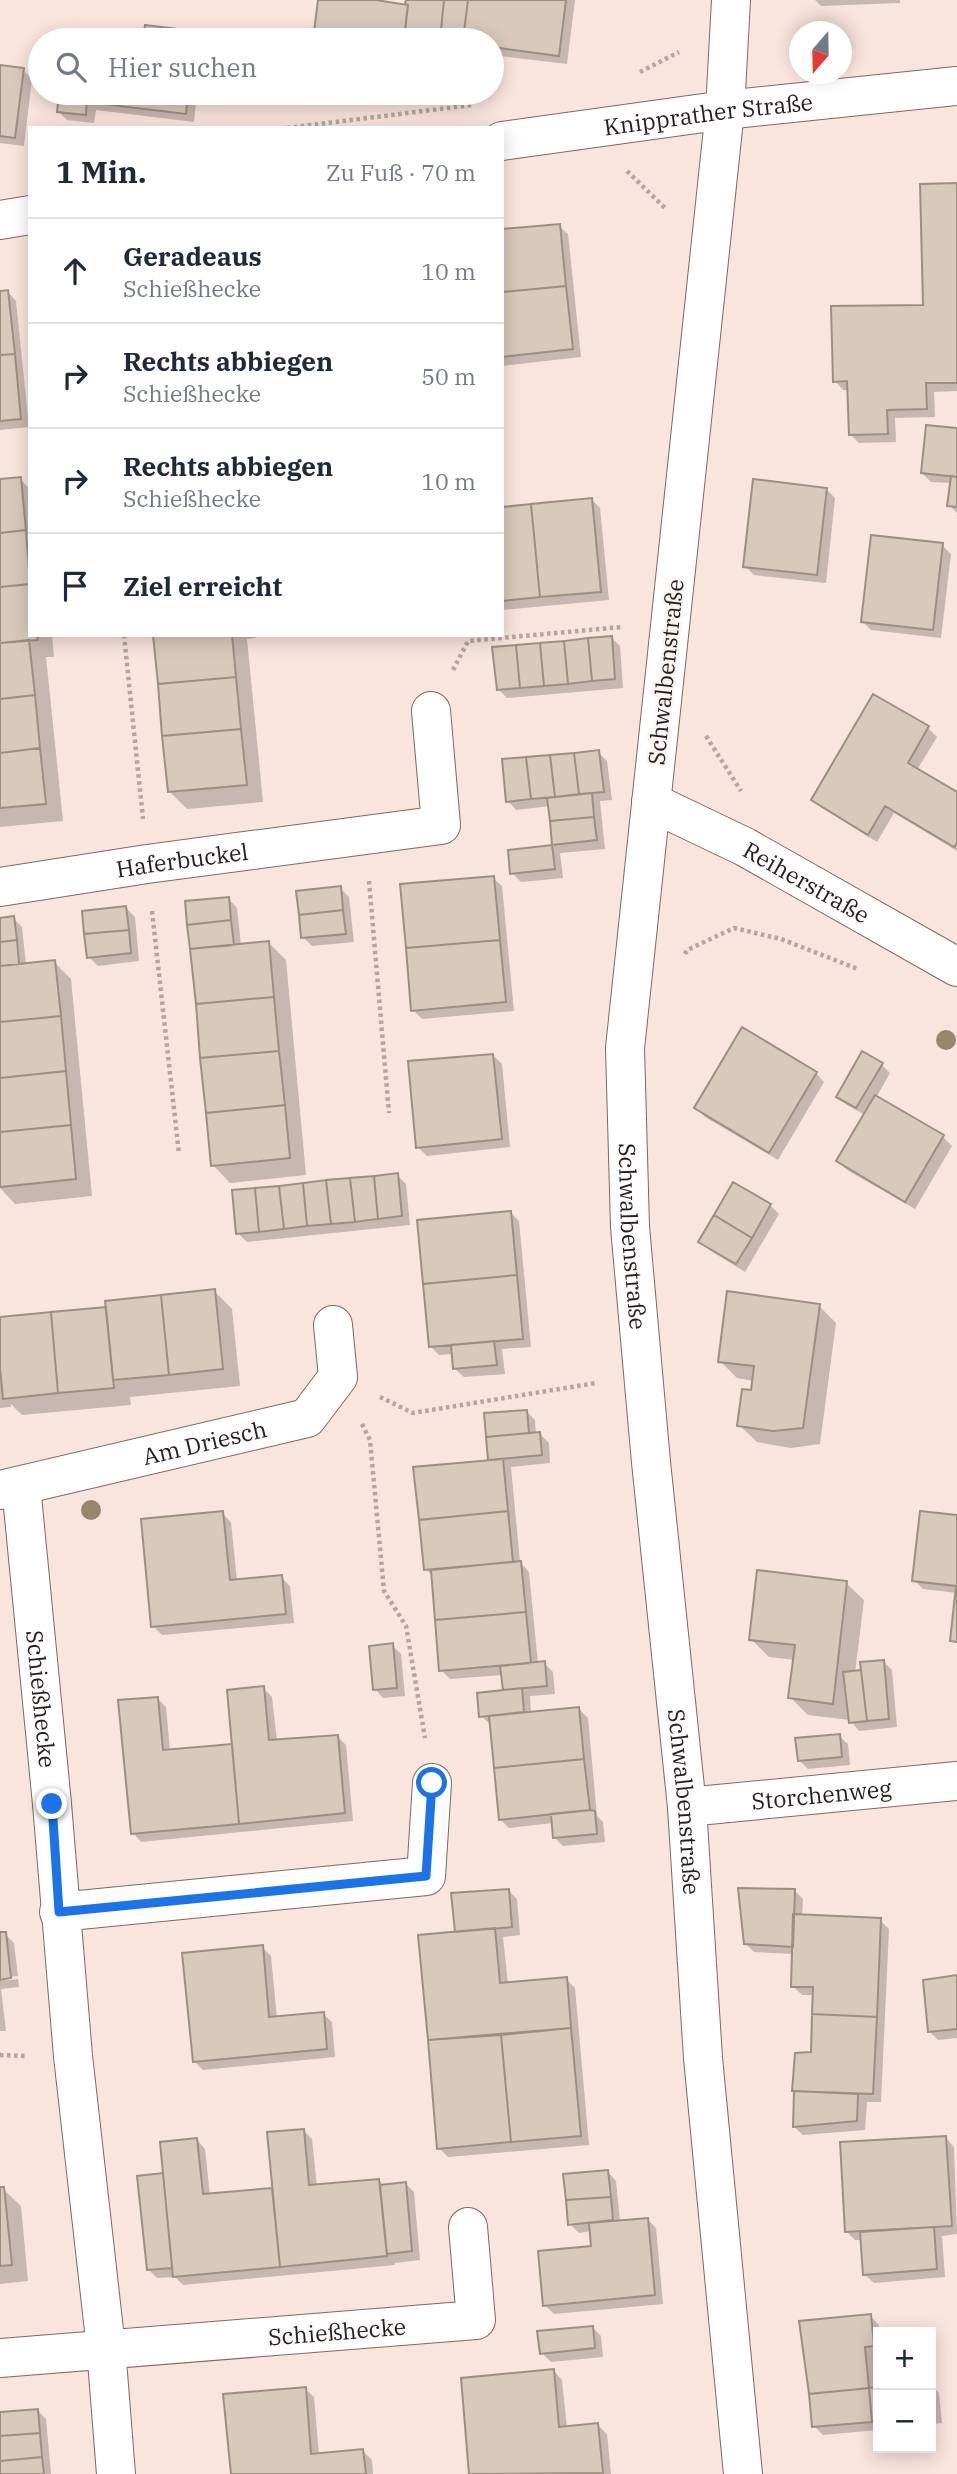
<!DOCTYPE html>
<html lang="de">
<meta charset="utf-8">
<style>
body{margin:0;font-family:"IBM Plex Serif",serif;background:#f6f6f7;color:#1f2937}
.controls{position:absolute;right:21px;bottom:21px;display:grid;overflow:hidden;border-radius:0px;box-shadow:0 4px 18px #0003}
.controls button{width:63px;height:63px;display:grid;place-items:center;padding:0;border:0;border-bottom:2px solid #e0e1e3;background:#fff;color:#1f2937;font:35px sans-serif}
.compass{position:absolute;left:789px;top:21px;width:63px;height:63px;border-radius:50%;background:#fff;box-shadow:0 4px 18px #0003;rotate:200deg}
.stop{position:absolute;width:21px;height:21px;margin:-16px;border:5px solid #1a73e8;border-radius:50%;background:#fff}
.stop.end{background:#1a73e8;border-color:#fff;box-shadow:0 2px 7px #0008}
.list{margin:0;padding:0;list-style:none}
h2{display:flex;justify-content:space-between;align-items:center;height:91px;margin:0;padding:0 28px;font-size:30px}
h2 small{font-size:23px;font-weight:400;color:#747a83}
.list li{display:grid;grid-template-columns:46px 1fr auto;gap:21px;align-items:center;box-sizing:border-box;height:105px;padding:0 28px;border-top:2px solid #e0e1e3}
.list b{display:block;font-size:26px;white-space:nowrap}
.list p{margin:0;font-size:23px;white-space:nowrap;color:#747a83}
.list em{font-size:23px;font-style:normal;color:#747a83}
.icon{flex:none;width:38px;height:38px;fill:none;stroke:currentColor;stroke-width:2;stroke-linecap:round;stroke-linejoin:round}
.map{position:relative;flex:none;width:957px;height:2474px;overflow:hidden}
.search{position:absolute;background:#fff;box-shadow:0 4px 18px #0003;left:28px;top:28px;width:476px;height:77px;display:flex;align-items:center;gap:18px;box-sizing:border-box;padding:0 24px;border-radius:38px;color:#747a83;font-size:26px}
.panel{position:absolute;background:#fff;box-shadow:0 4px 18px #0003;left:28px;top:126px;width:476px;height:511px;border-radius:0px}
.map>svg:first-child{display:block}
</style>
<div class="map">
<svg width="957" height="2474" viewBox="0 0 957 2474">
<rect width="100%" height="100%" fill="#fae4de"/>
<!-- shadow -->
<path fill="#0003" d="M319 0H362L407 6V0H575L567 64 492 55V40H315Z
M815 0H900V3L821 6Z
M147 27 195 33 202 40H145Z
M0 67 23 70 32 79 24 146 0 143Z
M60 93H197L194 122 96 110 94 123 67 120 58 111Z
M957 185V391L934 392 935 417 895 418 896 442 859 443 850 434 849 390H843L835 381 925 306Z
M559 226 568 234 581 357 502 366V231Z
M8 292 16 301 29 427 0 430V293Z
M957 430V513L949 505 952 483 931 482 922 473Z
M20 479 30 489V635H52L54 657H46L63 821 0 827V481Z
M826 489 835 498 826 583 754 575 745 566Z
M591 499 600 508 609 600 502 610V508Z
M942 545 951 554 941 638 871 630 862 621Z
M154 635H255L256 638 247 639 263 802 187 809 169 791Z
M611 637 620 646 623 688 507 698 499 690Z
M873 696 928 728 937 737 917 770 957 794V851L894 813 877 842 822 808 813 800Z
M598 752 607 761 612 800 600 801 605 849 560 853 563 878 521 882 512 873 510 851 554 846 550 806 516 810 508 801Z
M493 878 502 886 514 1011 422 1019 413 1010Z
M340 888 349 897 354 942 312 946 303 937Z
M229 899 237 908 241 945 268 942 286 960 306 1175 230 1183 213 1165Z
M126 908 135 917 139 961 98 966 89 957Z
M13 918 22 927 26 965 54 962 71 979 92 1196 15 1204 0 1188V919Z
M493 1055 502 1064 510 1147 427 1156 418 1147Z
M881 1064 890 1073 876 1098 943 1137 952 1146 915 1209 847 1170 838 1161 865 1115 847 1105 838 1097Z
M816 1073 824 1082 778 1160 705 1117 696 1108Z
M397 1175 406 1184 410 1225 247 1242 238 1233Z
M734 1184 770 1205 779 1214 745 1272 709 1250 700 1242Z
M510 1212 519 1221 531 1347 502 1349 505 1374 464 1377 455 1369 453 1354 439 1355 431 1347Z
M214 1291 232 1309 240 1386 130 1397 131 1405 22 1415 11 1404V1407L0 1408V1319L108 1309Z
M819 1306 836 1323 820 1444 791 1448 757 1442 739 1425 753 1392 754 1381 737 1378 720 1361Z
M526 1411 535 1420 536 1434H540L549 1443 550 1463 511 1467 520 1562 529 1572 538 1664 544 1663 553 1672 555 1694 530 1696 531 1713 579 1709 588 1718 597 1816 603 1822 605 1842 563 1846 554 1837 553 1823 509 1828 500 1819 491 1725 481 1716 505 1692 503 1675 450 1679 441 1670 433 1577 426 1569 490 1461 486 1414Z
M222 1513 231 1522 237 1581 281 1577 290 1586 294 1623 162 1635 153 1626Z
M957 1517V1593L923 1589 914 1580Z
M846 1583 864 1600 855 1673 883 1661 892 1670 897 1727 859 1731 850 1720 808 1715 790 1697 795 1660 769 1657 751 1639Z
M392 1645 401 1654 405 1696 383 1698 375 1689Z
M263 1688 272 1697 277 1741 337 1736 346 1745 353 1821 141 1842 133 1833 157 1698 166 1707 170 1751 234 1745Z
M839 1736 848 1744 850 1765 808 1769 799 1760Z
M508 1890 517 1899 520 1935 503 1937 508 1984 566 1979 575 1988 589 2145 448 2157 439 2148 420 1937 457 1933Z
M795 1891 803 1899 802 1916 880 1920 889 1929 881 2102H867L865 2130 803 2135 794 2127 796 2093 812 2053 814 1995H802L793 1986 794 1954 754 1952 745 1943Z
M0 1934H5L14 1943 18 1976 0 1978V1981L18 1979 19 1987 1 1989 6 2031H0Z
M262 1947 271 1956 277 2018 323 2014 332 2022 335 2057 203 2070 194 2061Z
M957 1977V2038L938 2040 929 2031Z
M303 2130 312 2139 317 2187 379 2180 384 2186 405 2183 414 2192 420 2260 395 2263V2265L183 2285 175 2277 157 2278 148 2269 165 2174 197 2140 205 2149 210 2195 274 2190Z
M946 2138 954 2147 957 2234 942 2236 945 2277 874 2283 865 2275 863 2240H855L846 2231Z
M608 2172 616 2181 620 2221 647 2219 656 2228 663 2304 554 2314 545 2305 593 2248 591 2231 579 2233 570 2224Z
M0 2189H3L21 2206 28 2281 0 2284Z
M870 2316 879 2325 880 2332 878 2355H873L876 2389H878V2430L823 2435 814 2426Z
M592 2327 601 2336 603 2357 551 2362 542 2353Z
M554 2371 562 2380 567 2428 598 2425 607 2434 611 2474H471L462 2379Z
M931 2385 939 2393 942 2423 931 2424Z
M305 2389 314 2397 319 2455 363 2451 372 2460 373 2474H232Z
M37 2410 46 2419 51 2474H0V2414Z"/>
<!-- building -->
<path fill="#d9c9bc" stroke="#9d8e82" stroke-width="2" d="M318 0H376L408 5 404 40H313Z
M406 0H444L440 40 404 38 408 5 405 4Z
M444 0H468L463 40H440Z
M468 0H566L559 56 492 47V40H463Z
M145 25 195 31 194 40H92L93 34 143 40Z
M0 65 24 68 15 138 0 136Z
M59 93H87L86 115 57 112Z
M87 93H188L186 114 86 102Z
M957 183V383H926L927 409 887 410 888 434 849 435 847 381 833 382 831 306 923 305 920 184Z
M560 224 566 286 502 292V229Z
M566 286 573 349 502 357V292Z
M8 290 15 354 0 355V291Z
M15 354 21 419 0 421V355Z
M926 425 957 428V477L921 473Z
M951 476 957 477V507L947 506Z
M21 477 26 530 0 533V479Z
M753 479 827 488 817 575 743 567Z
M592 498 601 592 540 597 531 504Z
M531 504 540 597 502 601V507Z
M26 530 30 584 0 587V533Z
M871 535 943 543 933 630 861 622Z
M30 584V635H37L38 640 0 643V587Z
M153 635H232L236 677 158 684Z
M612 636 615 679 592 681 588 638Z
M588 638 592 681 568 684 564 641Z
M29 640 35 695 0 699V643Z
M564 641 568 684 544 686 540 643Z
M540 643 544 686 520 688 516 645Z
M516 645 520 688 497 690 492 647Z
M236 677 241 729 162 736 158 684Z
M873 694 929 726 908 763 957 792V843L954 847 885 806 868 835 811 800Z
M35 695 40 748 0 753V699Z
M241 729 247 785 168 792 162 736Z
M40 748 46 804 0 808V753Z
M599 750 604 792 579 794 574 753Z
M574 753 579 794 555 797 550 755Z
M550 755 555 797 531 799 526 757Z
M526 757 531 799 506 802 502 759Z
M592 793 594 817 550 821 547 798Z
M594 817 597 840 552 845 550 821Z
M552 845 555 869 510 874 508 850Z
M494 876 500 940 406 948 400 884Z
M341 886 343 910 299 915 296 891Z
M229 897 231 920 187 925 185 901Z
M126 906 129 930 84 934 82 911Z
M343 910 346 934 301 938 299 915Z
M14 916 17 940 0 942V918Z
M231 920 234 945 190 949 187 925Z
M129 930 131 953 87 958 84 934Z
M17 940 19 964 0 966V942Z
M500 940 506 1002 411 1011 406 948Z
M269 941 274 997 196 1004 190 949Z
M55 960 61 1016 0 1022V966Z
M274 997 279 1051 200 1058 196 1004Z
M61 1016 66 1071 0 1078V1022Z
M742 1027 817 1072 769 1153 694 1108Z
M279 1051 285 1105 206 1113 200 1058Z
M862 1051 883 1063 856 1108 836 1097Z
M493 1054 502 1139 416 1148 408 1061Z
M66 1071 71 1125 0 1132V1078Z
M875 1095 944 1135 905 1202 836 1161Z
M285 1105 290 1158 211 1166 206 1113Z
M71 1125 76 1179 0 1187V1132Z
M398 1173 402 1216 378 1219 374 1176Z
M374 1176 378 1219 355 1222 350 1178Z
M350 1178 355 1222 331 1224 326 1180Z
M326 1180 331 1224 307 1226 303 1183Z
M733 1182 771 1204 752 1238 714 1215Z
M303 1183 307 1226 284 1229 279 1186Z
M279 1186 284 1229 259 1232 255 1188Z
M255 1188 259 1232 236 1234 232 1190Z
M511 1211 517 1275 423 1284 417 1220Z
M714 1215 752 1238 736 1264 698 1242Z
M517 1275 523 1339 429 1347 423 1284Z
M215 1289 223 1369 169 1375 161 1295Z
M727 1291 820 1304 803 1428 773 1431 737 1426 742 1389 751 1390 754 1366 718 1362Z
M161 1295 169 1375 113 1380 105 1301Z
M106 1307 114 1388 58 1393 51 1312Z
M51 1312 58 1393 3 1399 0 1368V1317Z
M494 1341 497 1365 453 1369 451 1345Z
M527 1410 529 1433 486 1437 484 1413Z
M540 1432 542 1455 488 1460 486 1437Z
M503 1459 508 1511 419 1520 413 1467Z
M223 1511 230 1580 282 1575 286 1614 151 1627 141 1519Z
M508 1511 513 1562 424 1570 419 1520Z
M920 1511 957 1515V1642L950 1641 956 1586 912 1581Z
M521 1561 526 1612 435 1620 431 1570Z
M757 1570 847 1581 833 1704 788 1698 795 1645 749 1640Z
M526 1612 531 1663 439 1671 435 1620Z
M393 1643 397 1688 373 1690 369 1646Z
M884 1660 889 1719 867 1721 860 1662Z
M545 1661 547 1686 503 1690 500 1666Z
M861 1670 867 1721 849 1723 843 1672Z
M264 1686 269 1740 338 1735 345 1813 239 1824 227 1690Z
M522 1688 524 1712 479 1717 477 1693Z
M158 1697 163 1750 232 1744 239 1824 131 1834 118 1700Z
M579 1707 584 1759 494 1768 489 1716Z
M840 1734 842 1757 798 1761 795 1738Z
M584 1759 590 1810 499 1820 494 1768Z
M590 1810 595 1811 597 1834 553 1838 551 1814Z
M738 1888 795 1889 793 1947 744 1944Z
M509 1889 512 1927 455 1932 451 1893Z
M793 1914 881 1918 877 2017 812 2014 813 1987H791Z
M495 1928 500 1983 567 1977 571 2028 428 2040 418 1935Z
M0 1932H6L11 1978 0 1980Z
M263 1945 269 2017 324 2012 327 2049 193 2062 182 1953Z
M957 1975V2029L928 2032 923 1980Z
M812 2014 877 2017 873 2094 792 2091 795 2053 811 2052Z
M571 2028 581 2136 511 2142 501 2035Z
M501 2035 511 2142 437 2149 428 2040Z
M794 2091 858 2094 857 2121 793 2127Z
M304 2129 309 2185 379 2179 387 2256 280 2267 267 2132Z
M946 2136 952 2226 845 2232 840 2142Z
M197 2138 203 2194 272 2188 280 2267 173 2277 160 2142Z
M608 2170 611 2197 566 2200 563 2174Z
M163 2173 172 2268 147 2270 137 2176Z
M406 2182 412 2251 387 2254 380 2185Z
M0 2187H4L12 2265 0 2266Z
M611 2197 613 2220 568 2225 566 2200Z
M648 2218 655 2295 543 2306 538 2251 591 2246 589 2223Z
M934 2227 937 2269 863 2275 860 2232Z
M871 2314 874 2346 865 2347 869 2388 809 2394 799 2321Z
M593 2326 595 2348 540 2354 537 2331Z
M554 2369 559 2427 598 2423 603 2473 469 2474 461 2378Z
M306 2387 311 2454 363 2449 366 2474H231L223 2394Z
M878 2387V2421L872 2422 869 2388Z
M869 2388 872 2422 812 2427 809 2394Z
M38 2409 40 2433 0 2436V2412Z
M40 2433 42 2457 0 2461V2436Z
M42 2457 44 2474H0V2461Z"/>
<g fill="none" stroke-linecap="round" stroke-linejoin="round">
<!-- minor casing -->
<g stroke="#7b6963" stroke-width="40">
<g id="minor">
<path id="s1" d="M731 0 725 110 625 1048 630 1227 651 1462 687 1807 703 2058 743 2474"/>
<path id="s2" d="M502 141 725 110 957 86"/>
<path d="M0 220 30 215"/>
<path id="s3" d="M651 802 745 847 957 967"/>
<path id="s4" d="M0 887 147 864 441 825 431 711"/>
<path id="s5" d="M21 1486 52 1804 73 2056 106 2348 116 2474"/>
<path id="s6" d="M0 1490 307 1418 338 1377 333 1325"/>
<path id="s7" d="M687 1807 957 1781"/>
<path d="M59 1912 426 1876 432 1783"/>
<path id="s8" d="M0 2358 476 2320 468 2227"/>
</g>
</g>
<!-- path -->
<path stroke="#b6a4a0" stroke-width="4.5" stroke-dasharray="3.5 3.5" stroke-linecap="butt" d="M640 72 679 52
M287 128 472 105
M627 171 666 209
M124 635 143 819
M453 670 468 641 622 627
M706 736 741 791
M369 881 389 1113
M152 911 179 1154
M685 954 687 950 734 928 781 939 858 969
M380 1397 413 1413 596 1383
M362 1424 370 1440 384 1591 406 1626 425 1738
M0 2055 26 2056"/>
<!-- minor -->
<use href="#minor" stroke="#fff" stroke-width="38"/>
</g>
<!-- trees -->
<g fill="#99856b">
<circle cx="946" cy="1040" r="10"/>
<circle cx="91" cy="1510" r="10"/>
</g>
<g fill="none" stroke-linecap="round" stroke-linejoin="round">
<!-- route -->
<path stroke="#1a73e8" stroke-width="9" d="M52 1804 59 1912 426 1876 432 1783"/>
</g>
<g text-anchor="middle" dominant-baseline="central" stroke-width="6" stroke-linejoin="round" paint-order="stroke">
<!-- street labels -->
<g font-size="23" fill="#251e1c" stroke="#fdf5f2">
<text stroke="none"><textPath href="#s2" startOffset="208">Knipprather Straße</textPath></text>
<text transform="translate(665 672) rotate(-84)">Schwalbenstraße</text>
<text stroke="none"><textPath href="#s4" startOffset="184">Haferbuckel</textPath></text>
<text stroke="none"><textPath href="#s3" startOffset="175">Reiherstraße</textPath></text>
<text stroke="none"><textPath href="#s1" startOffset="1242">Schwalbenstraße</textPath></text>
<text stroke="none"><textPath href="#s6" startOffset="210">Am Driesch</textPath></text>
<text stroke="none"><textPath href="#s5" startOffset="214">Schießhecke</textPath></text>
<text stroke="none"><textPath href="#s7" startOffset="135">Storchenweg</textPath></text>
<text stroke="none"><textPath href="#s1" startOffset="1810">Schwalbenstraße</textPath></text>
<text stroke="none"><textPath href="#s8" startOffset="338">Schießhecke</textPath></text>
</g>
</g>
</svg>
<div class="controls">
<button>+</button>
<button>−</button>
</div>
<svg class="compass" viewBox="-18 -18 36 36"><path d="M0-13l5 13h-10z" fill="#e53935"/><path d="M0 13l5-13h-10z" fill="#747a83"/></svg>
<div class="stop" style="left:432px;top:1783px"></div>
<div class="stop end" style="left:52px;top:1804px"></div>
<div class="search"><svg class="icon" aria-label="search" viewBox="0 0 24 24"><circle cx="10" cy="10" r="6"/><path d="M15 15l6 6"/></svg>Hier suchen</div>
<section class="panel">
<h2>1 Min.<small>Zu Fuß · 70 m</small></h2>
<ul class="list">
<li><svg class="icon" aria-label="ahead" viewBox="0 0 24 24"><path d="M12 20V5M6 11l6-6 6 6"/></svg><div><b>Geradeaus</b><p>Schießhecke</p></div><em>10 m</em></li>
<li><svg class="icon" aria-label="right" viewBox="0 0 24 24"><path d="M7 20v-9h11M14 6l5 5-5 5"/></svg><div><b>Rechts abbiegen</b><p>Schießhecke</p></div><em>50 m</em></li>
<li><svg class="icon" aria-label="right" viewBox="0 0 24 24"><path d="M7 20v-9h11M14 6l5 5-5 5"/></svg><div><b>Rechts abbiegen</b><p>Schießhecke</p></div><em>10 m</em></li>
<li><svg class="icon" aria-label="arrive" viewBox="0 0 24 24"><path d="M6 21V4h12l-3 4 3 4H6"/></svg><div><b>Ziel erreicht</b></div></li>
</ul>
</section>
</div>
